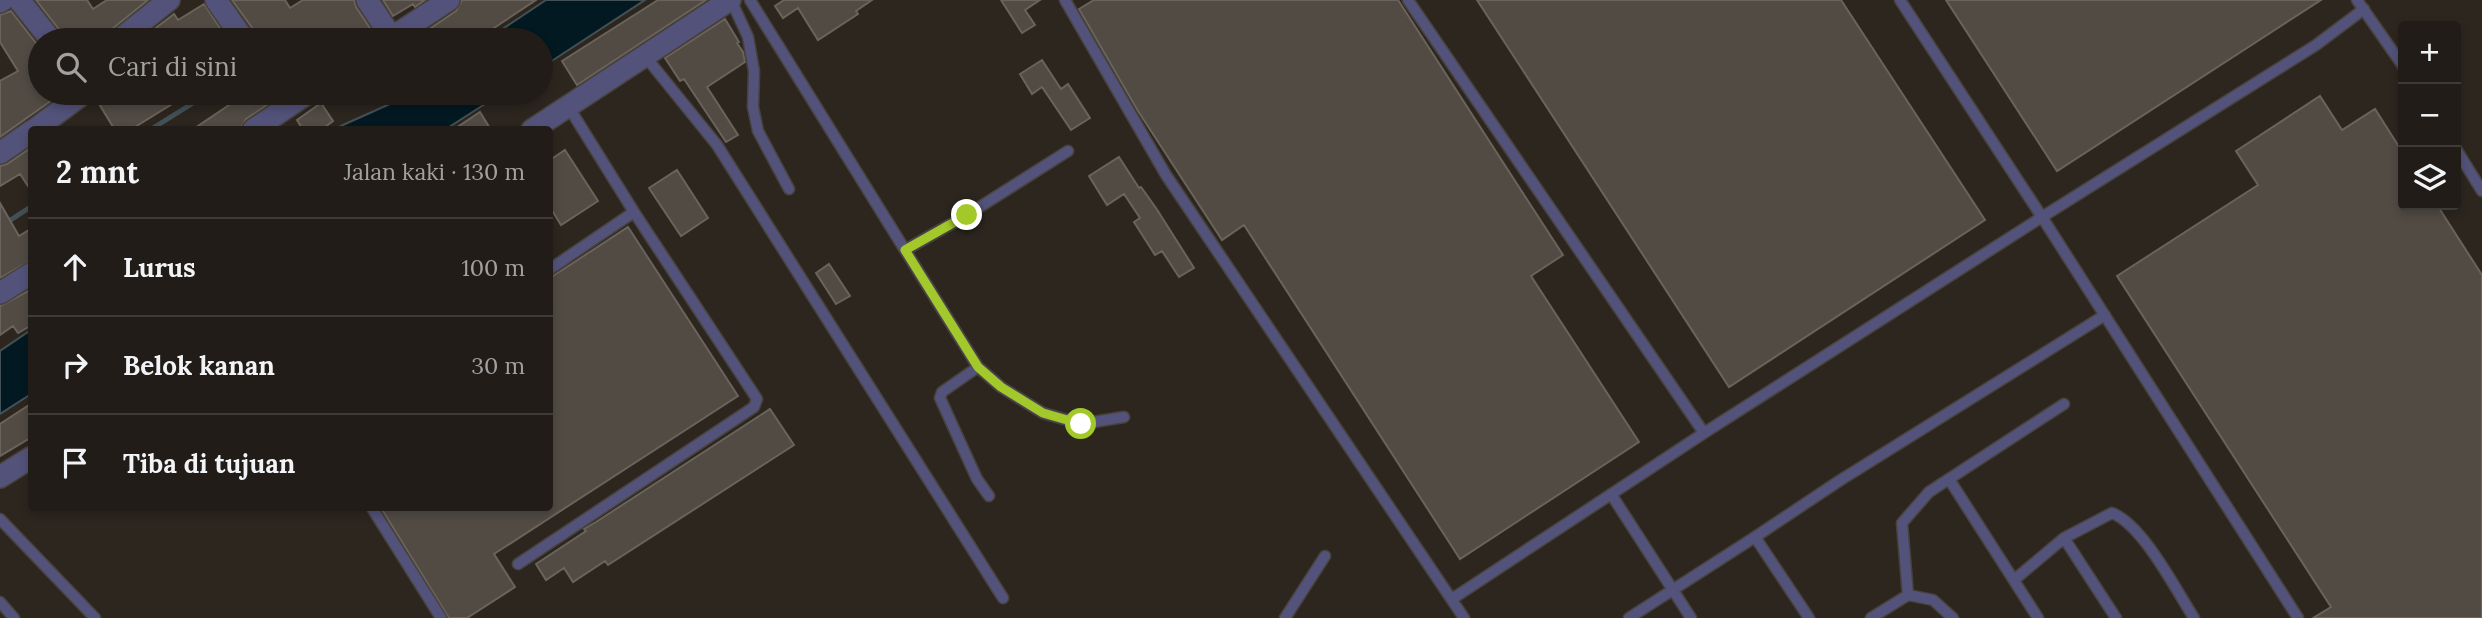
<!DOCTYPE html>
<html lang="id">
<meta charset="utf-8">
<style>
body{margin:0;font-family:Lora,serif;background:#292520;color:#f1f3f6}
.controls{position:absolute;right:21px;top:21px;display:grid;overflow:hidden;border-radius:7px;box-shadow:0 4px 10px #0003}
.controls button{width:63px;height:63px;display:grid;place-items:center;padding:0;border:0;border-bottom:2px solid #3e3a36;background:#211c17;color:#f1f3f6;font:35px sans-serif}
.stop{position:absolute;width:21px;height:21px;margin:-16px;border:5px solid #a2c929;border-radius:50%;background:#fff}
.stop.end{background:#a2c929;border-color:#fff;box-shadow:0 2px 7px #0008}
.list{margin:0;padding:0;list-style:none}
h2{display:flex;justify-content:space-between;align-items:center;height:91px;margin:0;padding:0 28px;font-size:30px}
h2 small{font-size:23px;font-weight:400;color:#a2a1a1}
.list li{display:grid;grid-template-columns:46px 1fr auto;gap:21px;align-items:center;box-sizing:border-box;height:98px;padding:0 28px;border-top:2px solid #3e3a36}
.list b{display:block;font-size:26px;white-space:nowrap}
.list em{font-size:23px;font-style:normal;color:#a2a1a1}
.icon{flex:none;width:38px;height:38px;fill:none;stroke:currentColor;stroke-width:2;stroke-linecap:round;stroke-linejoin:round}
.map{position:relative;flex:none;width:2482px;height:618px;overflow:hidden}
.search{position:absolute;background:#211c17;box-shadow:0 4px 10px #0003;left:28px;top:28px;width:525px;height:77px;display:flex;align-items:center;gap:18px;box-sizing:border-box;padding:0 24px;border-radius:38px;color:#a2a1a1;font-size:26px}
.panel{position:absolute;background:#211c17;box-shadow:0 4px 10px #0003;left:28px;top:126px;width:525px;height:385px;border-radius:7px}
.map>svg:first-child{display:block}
</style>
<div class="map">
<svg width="2482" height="618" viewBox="0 0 2482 618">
<rect width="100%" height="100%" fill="#2c261f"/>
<!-- water -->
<path fill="#031922" stroke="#435156" stroke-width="2" d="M546 0H645L541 68V40H486Z
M407 93H502L446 129H334L392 103Z
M31 330V394L0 414V351Z"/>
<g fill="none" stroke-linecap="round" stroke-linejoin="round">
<!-- stream -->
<path stroke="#435156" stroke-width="5" d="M150 130 209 93
M0 227 32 206"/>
</g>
<!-- building -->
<path fill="#514b44" stroke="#6a635c" stroke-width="2" d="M36 0H87L93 9 107 0H148L111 30 106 40H64L61 32Z
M232 0H285L290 8 303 0H354L356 7 374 34 364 40H286L285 38 281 40H257L255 32Z
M383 0H425L415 7 413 4 393 16Z
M462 0H536L476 40H413L456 11Z
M658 0H706L577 85 562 61Z
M784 0H872L856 11 858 14 818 40 798 8 783 18 775 6Z
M1001 0H1040L1025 10 1035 25 1022 33Z
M1094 0H1398L1563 255 1531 276 1639 442 1460 559 1244 225 1222 240 1138 111 1079 9Z
M1477 0H1841L1985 220 1729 387Z
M1946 0H2321L2057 171Z
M204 4 228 40H140L174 14 178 20Z
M11 11 40 48V93H62L0 137V81L18 71 0 42V15Z
M725 19 739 42 737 43 743 52 745 62 707 87 738 135 726 142 684 79 680 81 665 58Z
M1042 60 1061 89 1068 84 1090 118 1071 130 1042 87 1032 94 1020 74Z
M97 93H190L130 130H115L96 99Z
M247 93H285L246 119 240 130H192Z
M2320 96 2342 130 2375 109 2403 153V205H2437L2482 275V618H2313L2331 607 2117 276 2258 185 2236 151Z
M321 103 333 121 321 130H303L297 120Z
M480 112 491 130H453Z
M32 147V192L20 174 0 186V166L7 164Z
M565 150 598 201 561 225 550 207V160Z
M1119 157 1139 188 1141 187 1156 208 1194 268 1179 277 1162 251 1155 255 1134 222 1140 218 1124 194 1107 205 1089 176Z
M677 170 708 218 681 236 649 188Z
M0 203 19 236 32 228V260L0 278Z
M628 227 738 396 494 554 515 587 467 618H449L381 508H550V278Z
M829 264 850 296 836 304 816 273Z
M32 289V325L18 333 13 326 0 335V306Z
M32 403V437L0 456V424Z
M770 409 794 445 608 565 605 561 573 582 564 568 546 580 536 564 586 531 584 529 596 522Z"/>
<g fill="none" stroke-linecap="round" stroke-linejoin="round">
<!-- lane casing -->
<g stroke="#47423b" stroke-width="13">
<path id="lane" d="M731 0 748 37 754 71 753 107 758 131 789 189
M750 0 905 250 967 215 1068 151
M1065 0 1166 175 1464 618
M1408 0 1704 433 2042 217 2298 618
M1900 0 2042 217 2316 45 2364 9
M2357 0 2403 66
M645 56 717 145 1003 598
M2456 149 2482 191
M905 250 978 367 1001 387 1043 413 1081 424 1124 417
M550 269 634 212
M978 367 942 392 940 398 977 479 989 496
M1949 479 2038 618
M1611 494 1691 618
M372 508 441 618
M0 519 95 618
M2064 538 2112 513C2143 525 2176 590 2194 618
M518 564 754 407 757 399 634 212 568 106
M2014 580 2064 538 2116 618
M1908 595 1902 523 1929 492 2064 404
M1452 599 1704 433
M0 602 14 618
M1285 618 1325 556
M1629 618 1755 537
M1809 618 1755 537 1839 481 2105 315
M1871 618 1908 595 1933 600 1953 618"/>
</g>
<!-- street casing -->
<g stroke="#47423b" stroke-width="24">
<path id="street" d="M19 0 51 40
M216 0 244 40
M367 0 392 38
M0 2 3 0
M119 40 169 0
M388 40 449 0
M34 130 84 93
M253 130 308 93
M532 130 730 0
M0 153 32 131
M0 293 32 273
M0 477 32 457"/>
</g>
<!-- lane -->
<use href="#lane" stroke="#53527a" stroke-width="10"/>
<!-- street -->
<use href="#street" stroke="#53527a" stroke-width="21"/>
</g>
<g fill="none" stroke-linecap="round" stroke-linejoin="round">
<!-- route -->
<path stroke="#a2c929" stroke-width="9" d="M967 215 905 250 978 367 1001 387 1043 413 1081 424"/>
</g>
</svg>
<div class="controls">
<button>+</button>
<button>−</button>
<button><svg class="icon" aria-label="layers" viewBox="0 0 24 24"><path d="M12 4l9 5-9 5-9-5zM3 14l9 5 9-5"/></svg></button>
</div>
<div class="stop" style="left:1081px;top:424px"></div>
<div class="stop end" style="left:967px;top:215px"></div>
<div class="search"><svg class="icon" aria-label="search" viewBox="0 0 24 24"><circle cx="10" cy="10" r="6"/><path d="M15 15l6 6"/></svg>Cari di sini</div>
<section class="panel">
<h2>2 mnt<small>Jalan kaki · 130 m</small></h2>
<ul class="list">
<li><svg class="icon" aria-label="ahead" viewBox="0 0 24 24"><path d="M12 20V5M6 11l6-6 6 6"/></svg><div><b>Lurus</b></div><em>100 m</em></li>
<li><svg class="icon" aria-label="right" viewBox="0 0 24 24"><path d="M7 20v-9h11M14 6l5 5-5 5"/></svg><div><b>Belok kanan</b></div><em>30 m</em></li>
<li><svg class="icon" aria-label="arrive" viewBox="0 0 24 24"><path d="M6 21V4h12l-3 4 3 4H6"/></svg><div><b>Tiba di tujuan</b></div></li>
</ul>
</section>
</div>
